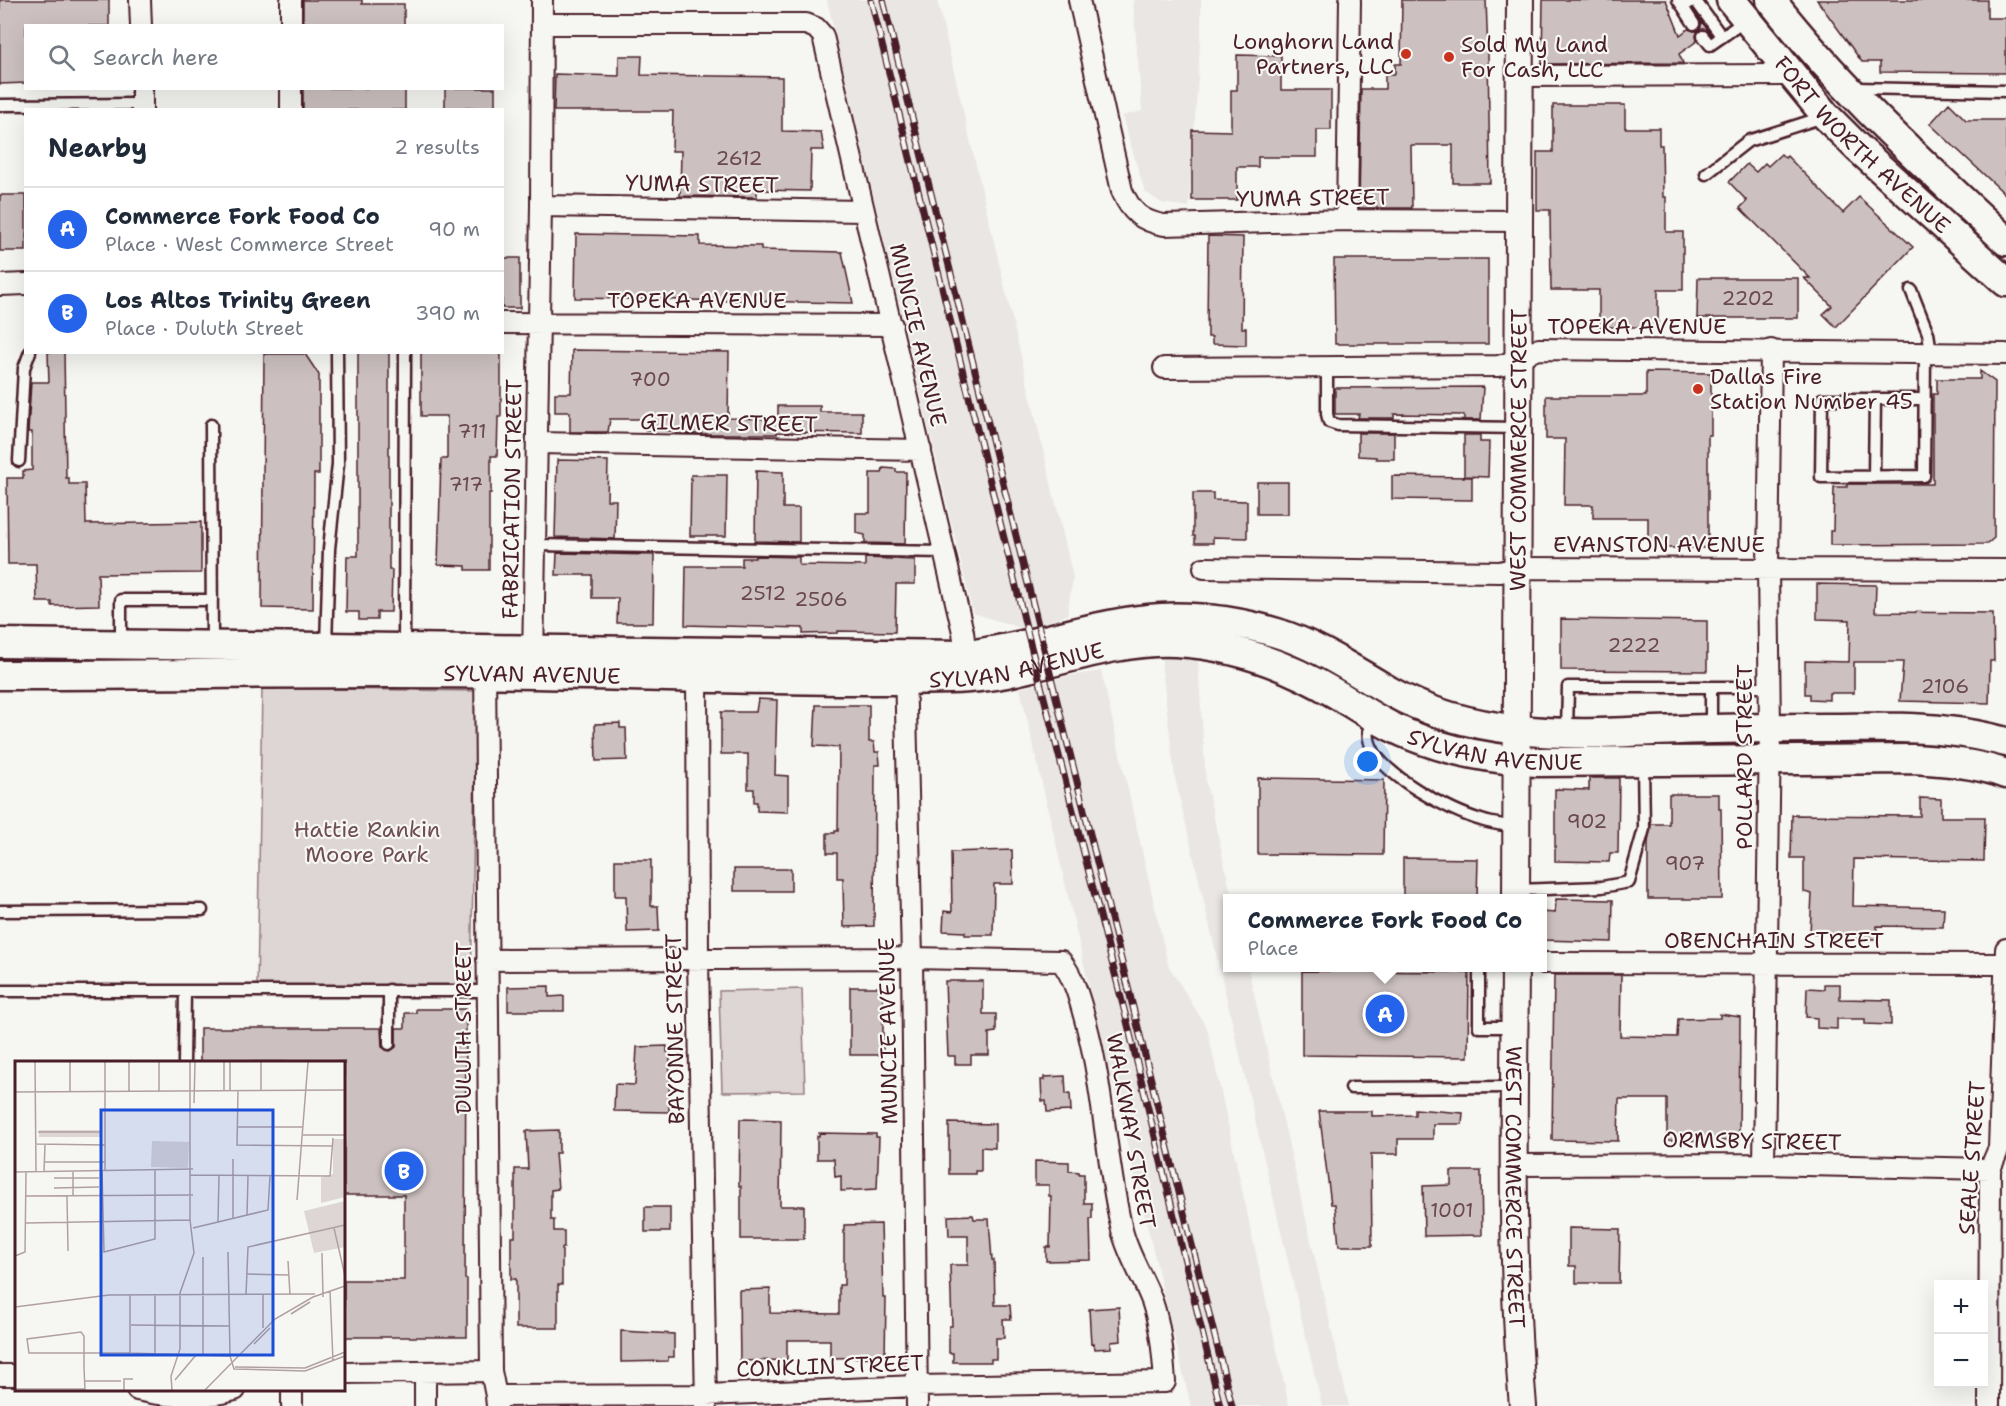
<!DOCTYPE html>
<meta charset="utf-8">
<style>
body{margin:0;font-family:"Shantell Sans",sans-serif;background:#f6f6f7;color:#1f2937}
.controls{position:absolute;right:18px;bottom:18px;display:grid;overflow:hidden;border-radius:0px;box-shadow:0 6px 24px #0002}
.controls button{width:54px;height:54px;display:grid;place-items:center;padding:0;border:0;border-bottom:2px solid #e0e1e3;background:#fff;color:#1f2937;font:30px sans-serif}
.you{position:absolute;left:1368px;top:762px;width:21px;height:21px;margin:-15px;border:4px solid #fff;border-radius:50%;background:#1a73e8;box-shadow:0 0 0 9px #1a73e833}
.badge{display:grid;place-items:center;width:39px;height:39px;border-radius:50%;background:#2563eb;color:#fff;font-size:20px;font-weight:700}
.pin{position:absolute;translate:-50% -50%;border:3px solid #fff;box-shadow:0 2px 6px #0006}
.popup{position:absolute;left:1223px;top:894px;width:324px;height:78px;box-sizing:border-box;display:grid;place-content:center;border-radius:0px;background:#fff;filter:drop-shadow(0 2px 4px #0005);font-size:20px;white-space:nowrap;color:#747a83}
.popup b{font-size:22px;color:#1f2937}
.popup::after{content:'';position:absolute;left:50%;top:100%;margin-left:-12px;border:12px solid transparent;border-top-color:#fff}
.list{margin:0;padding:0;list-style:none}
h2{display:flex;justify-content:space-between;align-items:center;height:78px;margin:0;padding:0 24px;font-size:26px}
h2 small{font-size:20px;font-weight:400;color:#747a83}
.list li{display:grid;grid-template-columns:39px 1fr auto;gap:18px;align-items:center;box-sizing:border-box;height:84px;padding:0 24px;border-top:2px solid #e0e1e3}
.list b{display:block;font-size:22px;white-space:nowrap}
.list p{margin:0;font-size:20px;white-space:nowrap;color:#747a83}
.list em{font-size:20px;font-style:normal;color:#747a83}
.icon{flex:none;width:33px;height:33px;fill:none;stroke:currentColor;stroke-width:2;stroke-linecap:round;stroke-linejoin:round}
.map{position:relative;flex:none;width:2006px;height:1406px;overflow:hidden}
.search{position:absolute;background:#fff;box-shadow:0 6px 24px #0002;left:24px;top:24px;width:480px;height:66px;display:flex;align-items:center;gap:15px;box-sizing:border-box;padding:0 21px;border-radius:0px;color:#747a83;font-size:22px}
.panel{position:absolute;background:#fff;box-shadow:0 6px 24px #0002;left:24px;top:108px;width:480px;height:246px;border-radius:0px}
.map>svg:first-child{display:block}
</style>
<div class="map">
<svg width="2006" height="1406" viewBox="0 0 2006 1406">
<rect width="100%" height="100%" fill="#f6f6f2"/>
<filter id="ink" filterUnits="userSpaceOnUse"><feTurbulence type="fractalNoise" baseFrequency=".0167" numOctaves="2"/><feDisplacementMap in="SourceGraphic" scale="12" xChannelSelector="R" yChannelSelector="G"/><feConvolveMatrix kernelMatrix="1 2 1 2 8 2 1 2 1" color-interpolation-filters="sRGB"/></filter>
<g filter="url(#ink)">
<!-- built -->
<path fill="#e9e6e3" d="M827 0H937L1073 577 1067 615 1050 621 1021 628 973 613Z
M1133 0H1201V31L1189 207 1162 203 1145 192 1122 116 1142 111Z
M1162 648 1197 650 1206 783 1232 898H1228V968H1248L1349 1406H1322L1175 778 1162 668Z
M1101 671 1168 965 1207 1028 1289 1406H1191L1088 982 1020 688 1052 681 1063 677Z"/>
<!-- green -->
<path fill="#ddd6d5" stroke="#947a80" stroke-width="1.5" d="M262 688 476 691 471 995 257 991Z
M802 989 805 1091 722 1092 719 991Z"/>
<!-- building -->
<path fill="#ccc1c0" stroke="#4a1f2b" stroke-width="1.5" d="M0 0H109V26H26V83L0 84Z
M303 0H362V4H404V26H303Z
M1402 0H1486L1488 54 1490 183H1453V145H1411L1412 208H1359L1361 89H1385V74H1395V64H1401Z
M1543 0H1666L1680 35 1688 29 1694 31H1698L1701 27V21L1708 30 1703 29 1698 30 1696 36 1697 41 1679 54 1683 63 1542 64Z
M1817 0H1987V18H2006V73L1880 72V62H1862Z
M1237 55 1281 56V90H1331V130H1317V157H1258V167H1237V200H1192V130L1231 131V90H1237Z
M619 56H642L641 75 782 77V131L821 132 824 150H811L810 191 757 190V197L680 196 681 151H672L673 111H554L555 74 619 76Z
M303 88H405V110H303Z
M445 88H495V108H445Z
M1949 103 1966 120H2006V195L1930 124Z
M1553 105H1625V128H1659V145H1662L1663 197H1666V232H1683V290H1658V327H1599V290H1551L1550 210H1537V152H1553Z
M1781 154 1785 158 1787 156 1843 213 1859 197 1913 247 1836 327 1823 314 1832 306 1804 278H1810L1740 208 1747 201 1729 182 1747 164 1756 172 1765 163 1768 166Z
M0 195H26V251H0Z
M576 234 700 236V245L761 246V250L842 252 853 303 575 298Z
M1208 236 1243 237 1242 328H1246V345L1212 344V337H1208V327H1207Z
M502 258H520V308H502Z
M1334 259H1488V344H1335Z
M1698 278H1798V318H1697Z
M572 350 729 352 728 418 778 419V406H820V412H862V433L777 432V430V434H676V431H645V419H610L608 432H570V412H555V393H571Z
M48 352H64L66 478H69V484H85L86 524 201 522V573L98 574 99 605 52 606V602H37L36 564H8L7 478H23V471L32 470V432H28L31 382H49Z
M358 352H389V570H392L391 612H377V620H359V612H346L347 556H358Z
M421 352H501V417H498L497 456H491V493H489V570H466V566L438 565 441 459H447V416H421Z
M264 354H305L319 375V474H314L313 609 262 608Z
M1980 371 1995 382 1994 538 1987 544 1830 545V531H1833L1834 487H1847V484H1933V394H1937V379H1980Z
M1646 372 1711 373V435H1708V548H1648V518H1593V505H1564L1565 439H1546V396H1646Z
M1483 387 1481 420H1464V415L1394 414V418H1358L1359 414H1335V388Z
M1358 433H1394V459H1376V457L1358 456Z
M1464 435H1480V442H1489L1488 477 1464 476Z
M557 460 608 461 607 500H616L615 539 555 537Z
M883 468 896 469V472H906L905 544 865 543V535L856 533V513H870V473H882Z
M756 471 783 472V508H799V542L755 541Z
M691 475H727L726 536H690Z
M1392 476 1472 477V500L1392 499Z
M1257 482H1288V514H1257Z
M1193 493H1213V500L1247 501V538L1213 537V543H1195V536H1193Z
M557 553 654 555 653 623H617L618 598H592V575H556Z
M755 556 799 557V565L865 566V558L915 560V584H896L895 632 838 631V633L803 634V628L685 625 686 566H742V558H755Z
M1817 584 1876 585 1875 612 1993 613 1994 661H1990L1989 703 1900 701 1903 662H1854V693H1829V700L1810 699V694H1805V661L1849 662 1850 620 1817 619Z
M1561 619 1707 621V671L1561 670Z
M758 699 777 700 775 775 788 776V812L757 811V802H754V789H748V754H721V712H756Z
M816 705H869V742H874L875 752H879L880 765H875L874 926 844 927 843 883V878H837V853H827V833H835V831H838L839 747 814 746Z
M620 723V728H626L627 760 596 761 595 724Z
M1258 778 1384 780 1383 855 1258 854Z
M1589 778H1619L1618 853H1610L1609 862 1555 861V789L1589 790Z
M1669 794H1719V809H1721L1722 899H1648V843L1651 824H1669Z
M1920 798 1941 799V817H1985L1984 861 1854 859 1853 906 1944 908 1943 927 1877 926V939H1852V934L1810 933 1812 894 1804 892V858H1791L1792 815 1920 816Z
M1012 850 1013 884H994L993 935H965V932L943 931 944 911 952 912 951 852Z
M1403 858 1478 859 1477 898H1403Z
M615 860H651V906H658L659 931 627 932 626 896H615Z
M734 869H791V891H734Z
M1556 899 1613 900 1612 942 1542 940V912L1555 913Z
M1302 971 1469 972 1468 1057 1302 1055Z
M1554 975H1621L1620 1036 1677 1037 1678 1019 1720 1018V1014L1740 1017 1739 1141 1667 1140V1099H1619L1618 1141 1552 1140Z
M945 981H983V1014H996V1032L989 1033V1055H971V1064H955V1056H948Z
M1824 984H1840V999L1891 1000V1025L1865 1024V1019H1837V1029L1817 1028V1018L1806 1017 1807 988 1824 989Z
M549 986V997L564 996V1011H508V987Z
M850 987H883V1055H850Z
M416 1009H466L465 1279H467V1337H344V1280H404V1195H344V1062H200V1028H381L382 1047 390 1051 396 1047V1028H405V1013H416Z
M667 1046V1052H670L669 1112 614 1111 615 1084 635 1085 637 1047Z
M1065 1076 1066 1094 1070 1093 1071 1111 1047 1112 1046 1101H1042L1041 1080H1044V1077Z
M1415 1109 1463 1113 1462 1124H1433V1139H1398V1154H1371L1372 1246H1339L1335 1204H1331L1319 1111H1372V1116L1415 1115Z
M740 1119 781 1120 780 1206H804V1239H741V1186H739Z
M949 1123 995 1124V1148L981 1147V1171H975V1174H949Z
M559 1130V1153H555L558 1189 551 1190V1220H554V1231H564V1248H562V1285H558V1328H516V1279H511V1237H515V1169H528L526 1131Z
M819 1133 876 1134V1137H879L877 1189 841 1191V1176L835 1177 834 1159H817V1136H819Z
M1035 1161 1069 1162V1171L1079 1172V1174H1084V1203H1092V1219H1090L1091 1260 1046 1261V1247H1050L1051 1196H1049V1185H1035Z
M1451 1171H1481L1482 1235 1424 1236 1423 1186 1451 1185Z
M645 1207H670V1232H645Z
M973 1215 974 1219H989L992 1260H994L995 1305H1010L1011 1319H1003L1004 1338H996V1359H991V1362H953V1353H949V1326H952L950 1265H968V1236H949L948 1216Z
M881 1224 883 1298H886L885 1357 830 1358V1340H787V1360L740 1361 739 1290 770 1289V1313L839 1314V1285H844V1225Z
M1569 1228 1620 1229 1619 1283H1576V1266H1569Z
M1119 1307 1121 1341 1111 1342V1348L1095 1349 1094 1343 1091 1344 1089 1309Z
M621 1331 674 1334V1357H668V1361L621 1362Z"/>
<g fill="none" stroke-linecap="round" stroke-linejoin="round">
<!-- service casing -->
<g stroke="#4a1f2b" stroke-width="15">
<path id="service" d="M1678 0 1683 7 1694 0
M1695 0 1722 37
M1683 7 1694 24
M1703 36 1710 45 1746 20
M1855 88 2006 91
M0 105 142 104
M1706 174 1748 141 1823 117
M1911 290 1928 333 1931 352
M1327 367V414L1329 422 1338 425 1518 428
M1925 399H1822L1821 477 1924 476 1925 352
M211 425 212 643
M19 461 24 368 30 352
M1874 477 1875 399
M535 545 944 552
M121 643V600H212
M326 645 329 549 338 464 337 352
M404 648 405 352
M1711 687H1769
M1371 716C1369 726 1367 734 1370 743 1380 775 1450 811 1481 820 1492 824 1505 825 1517 827
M1567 732 1568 687H1711V728
M1517 890 1602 887 1629 882 1644 829 1643 763
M0 911 202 910
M1479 968V1027H1515
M389 990V1044
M0 991H487
M184 1062 185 991
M1351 1088 1514 1087"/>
</g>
<!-- minor casing -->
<g stroke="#4a1f2b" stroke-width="24">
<path id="minor" d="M140 0 141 26
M291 0V26
M1079 0 1122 191C1131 212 1141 221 1164 225L1347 220 1520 221
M542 24H806L816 28 823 36 963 632 966 655
M1520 76 1791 75
M142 88V110
M291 88V110
M541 206 863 211
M1347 220 1350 0
M0 285 26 284
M502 323 892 325
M1164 368 1498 366C1514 363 1524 353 1539 349L2006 354
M537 443 921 450
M1204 568 1500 572 1517 568 2006 570
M533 660 541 206 542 0
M485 662 491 1371 496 1396 497 1406
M697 665 698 959 706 1406
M905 668 912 958 917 1406
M487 960 912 958 1061 961C1075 979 1080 1001 1086 1023 1104 1091 1106 1162 1122 1230 1128 1255 1143 1277 1152 1301 1161 1327 1163 1355 1165 1382L916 1386 706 1395 496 1396
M1543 963 2006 964
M1764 1164 1770 728 1768 568 1771 350
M1514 1165 1764 1164 1990 1169
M344 1373 491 1371
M0 1375H16
M137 1390C168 1397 204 1399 235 1390
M292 1406V1390
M425 1406V1373
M1989 1406 1990 1169 1999 1148 2006 949"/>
</g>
<!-- tertiary casing -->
<g stroke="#4a1f2b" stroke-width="30">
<g id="tertiary">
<path id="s1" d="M1516 898 1520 0"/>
<path id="s2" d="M1515 968C1514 1114 1510 1260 1523 1406"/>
</g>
</g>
<!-- secondary casing -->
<g stroke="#4a1f2b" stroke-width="33">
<g id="secondary">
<path id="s3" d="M1731 0 1826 116 1859 149 2006 282"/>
<path d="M1771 0C1840 89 1924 164 2006 241"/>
<path d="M0 643 966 655C1032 648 1095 622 1161 618 1200 616 1240 622 1277 633 1319 646 1354 671 1391 692 1430 714 1475 725 1519 730 1573 736 1627 732 1680 730 1730 728 1780 728 1830 728 1869 728 1909 726 1948 731 1968 733 1987 737 2006 742"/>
<path id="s4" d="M0 675C178 675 357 671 535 674 658 676 781 681 904 680 938 679 973 680 1006 673 1060 662 1120 639 1176 642 1234 645 1288 665 1338 695 1356 706 1374 718 1392 727 1436 749 1489 759 1537 762L1913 759C1945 761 1976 763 2006 774"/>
</g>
</g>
<!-- service -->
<use href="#service" stroke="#f6f6f2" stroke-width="10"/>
<!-- minor -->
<use href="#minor" stroke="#f6f6f2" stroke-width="20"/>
<!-- tertiary -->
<use href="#tertiary" stroke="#f6f6f2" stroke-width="26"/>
<!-- secondary -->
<use href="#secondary" stroke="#f6f6f2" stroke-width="28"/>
<!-- rail casing -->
<g stroke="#4a1f2b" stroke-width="7">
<path id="rail" d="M871 0 1026 627 1126 1017 1220 1406
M883 0 1232 1406"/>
</g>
<!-- rail -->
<use href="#rail" stroke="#f6f6f2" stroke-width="4.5" stroke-dasharray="14" stroke-linecap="butt"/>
</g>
</g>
<!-- markers -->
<g fill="#c8321e" stroke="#f6f6f2" stroke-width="2">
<circle cx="1406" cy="54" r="6"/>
<circle cx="1449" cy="57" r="6"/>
<circle cx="1698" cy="389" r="6"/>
</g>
<g text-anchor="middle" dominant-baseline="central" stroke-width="4.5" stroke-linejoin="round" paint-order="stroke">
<!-- number labels -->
<g font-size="20" fill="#6a4850">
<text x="739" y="158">2612</text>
<text x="1748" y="298">2202</text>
<text x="650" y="379">700</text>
<text x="472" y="431">711</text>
<text x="466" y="484">717</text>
<text x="763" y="593">2512</text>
<text x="821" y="599">2506</text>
<text x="1634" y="645">2222</text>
<text x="1945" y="686">2106</text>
<text x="1587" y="821">902</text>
<text x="1685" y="863">907</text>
<text x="1452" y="1210">1001</text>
</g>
<!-- poi labels -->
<g font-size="22" fill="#4a1f2b" stroke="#f6f6f2" text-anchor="start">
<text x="1394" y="41" text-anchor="end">Longhorn Land<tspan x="1394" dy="25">Partners, LLC</tspan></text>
<text x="1461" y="44">Sold My Land<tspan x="1461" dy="25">For Cash, LLC</tspan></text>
<text x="1710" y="376">Dallas Fire<tspan x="1710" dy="25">Station Number 45</tspan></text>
</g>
<!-- street labels -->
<g font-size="22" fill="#4a1f2b" stroke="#f6f6f2">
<text stroke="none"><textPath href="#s3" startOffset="196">FORT WORTH AVENUE</textPath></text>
<text transform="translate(702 184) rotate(1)">YUMA STREET</text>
<text transform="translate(1313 198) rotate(-1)">YUMA STREET</text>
<text x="697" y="300">TOPEKA AVENUE</text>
<text x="1637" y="326">TOPEKA AVENUE</text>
<text transform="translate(918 335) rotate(77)">MUNCIE AVENUE</text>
<text transform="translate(729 423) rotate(1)">GILMER STREET</text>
<text stroke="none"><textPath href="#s1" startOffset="448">WEST COMMERCE STREET</textPath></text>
<text transform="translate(512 499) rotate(-89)">FABRICATION STREET</text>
<text x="1659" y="544">EVANSTON AVENUE</text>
<text stroke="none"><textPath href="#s4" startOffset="1018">SYLVAN AVENUE</textPath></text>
<text stroke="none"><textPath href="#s4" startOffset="532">SYLVAN AVENUE</textPath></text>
<text stroke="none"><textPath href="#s4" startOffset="1522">SYLVAN AVENUE</textPath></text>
<text transform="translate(1744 757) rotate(-90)">POLLARD STREET</text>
<text x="1774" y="940">OBENCHAIN STREET</text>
<text transform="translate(463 1028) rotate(-90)">DULUTH STREET</text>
<text transform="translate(675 1029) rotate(-91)">BAYONNE STREET</text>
<text transform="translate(888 1031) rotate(-91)">MUNCIE AVENUE</text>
<text transform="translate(1131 1131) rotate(80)">WALKWAY STREET</text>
<text transform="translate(1752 1141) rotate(1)">ORMSBY STREET</text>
<text transform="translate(1972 1158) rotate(-86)">SEALE STREET</text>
<text stroke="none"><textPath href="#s2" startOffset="219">WEST COMMERCE STREET</textPath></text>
<text transform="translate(830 1366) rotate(-2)">CONKLIN STREET</text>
</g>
<!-- park labels -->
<g font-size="22" fill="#6f4d56" stroke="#f6f6f2">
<text x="367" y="829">Hattie Rankin<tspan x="367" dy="25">Moore Park</tspan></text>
</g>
</g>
<!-- overview -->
<g transform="translate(15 1061)">
<rect width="330" height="330" fill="#f6f6f2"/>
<path d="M24 69H86L87 76H24ZM318 78H330V136L306 142V116L318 113ZM137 80 174 81 173 107 136 106ZM330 140V186L299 192 289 150Z" fill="#ddd6d5"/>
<path fill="none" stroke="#b1a0a2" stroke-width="1.5" d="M20 1 21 110M90 1V109M114 1V31M209 1V30M215 1V29M246 29V1M144 30V1M223 30 222 84 317 85M0 31 330 29M55 31V1M179 42 180 1M223 66H288M23 71H87M288 74H330M20 83 90 84M30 101H90M87 109 89 191 140 178V108M29 110 30 84M58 110V135M0 111 178 108M175 114 315 115 318 77M39 117H84M39 127 84 126M11 135 178 134M52 135 53 190M282 139 293 1M232 154 233 115M218 158V98M203 161 204 114M11 162 175 159M178 167 253 149 255 115M319 167 330 215M213 191 215 295 219 308 290 310 330 295M307 192 308 236M0 195 10 191 11 111M273 200 275 234M231 213 274 214M315 230 318 300M231 234 233 186 330 164M248 234V267M0 246 94 234 300 233M276 253 295 241M116 264 215 265M239 283 255 267M115 292V234M140 294V234M188 294V196M220 306 290 307 330 291M160 319 181 294M70 320H106M0 328H70M70 329 69 306V275L66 271 12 278 14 292H115L215 295M109 329V318H118M157 329 156 315 165 288V232L179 192 175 159V1M190 329 260 258 298 236 330 225"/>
<path fill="#1d4ed8" fill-opacity="0.15" stroke="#1d4ed8" stroke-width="3" d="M86 49H258V294H86Z"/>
<rect width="330" height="330" fill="none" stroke="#4a1f2b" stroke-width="3"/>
</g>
</svg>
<div class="controls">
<button>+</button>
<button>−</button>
</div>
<div class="you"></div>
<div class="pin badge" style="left:1385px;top:1014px">A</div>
<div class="popup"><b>Commerce Fork Food Co</b>Place</div>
<div class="pin badge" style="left:404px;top:1171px">B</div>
<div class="search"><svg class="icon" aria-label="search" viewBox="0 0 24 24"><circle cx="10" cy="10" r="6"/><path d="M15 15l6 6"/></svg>Search here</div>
<section class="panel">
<h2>Nearby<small>2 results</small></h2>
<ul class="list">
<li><span class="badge">A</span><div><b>Commerce Fork Food Co</b><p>Place · West Commerce Street</p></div><em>90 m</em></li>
<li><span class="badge">B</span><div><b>Los Altos Trinity Green</b><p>Place · Duluth Street</p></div><em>390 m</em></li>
</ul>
</section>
</div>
